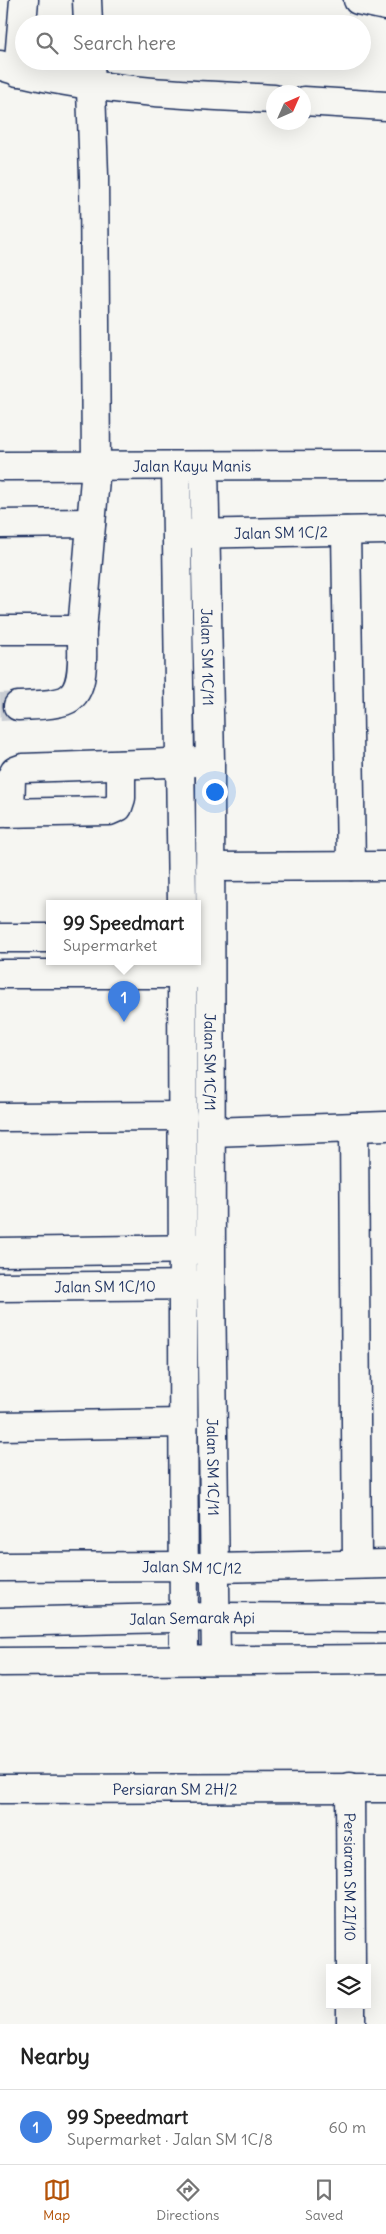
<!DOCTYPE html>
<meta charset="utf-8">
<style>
body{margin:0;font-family:Delius,sans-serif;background:#f6f6f6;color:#222}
.controls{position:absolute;right:15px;bottom:15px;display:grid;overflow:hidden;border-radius:0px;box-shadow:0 5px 20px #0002}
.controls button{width:45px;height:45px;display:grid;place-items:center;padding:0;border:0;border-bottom:1px solid #e0e0e0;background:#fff;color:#222;font:25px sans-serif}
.compass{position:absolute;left:266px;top:85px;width:45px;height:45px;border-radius:50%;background:#fff;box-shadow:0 5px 20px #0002;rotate:45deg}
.you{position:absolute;left:214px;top:791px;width:18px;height:18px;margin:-12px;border:4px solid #fff;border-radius:50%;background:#1a73e8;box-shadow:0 0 0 8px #1a73e833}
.badge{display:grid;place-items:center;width:32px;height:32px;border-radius:50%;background:#b45309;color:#fff;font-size:16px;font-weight:700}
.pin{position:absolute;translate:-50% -41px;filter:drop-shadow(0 1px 2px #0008)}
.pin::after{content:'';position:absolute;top:26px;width:18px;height:15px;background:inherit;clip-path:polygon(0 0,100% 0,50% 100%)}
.popup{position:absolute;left:46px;top:900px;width:155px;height:65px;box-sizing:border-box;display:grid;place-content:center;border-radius:0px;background:#fff;filter:drop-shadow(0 1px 4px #0005);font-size:16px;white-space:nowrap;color:#767676}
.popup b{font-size:19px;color:#222}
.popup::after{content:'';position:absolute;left:50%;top:100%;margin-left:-10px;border:10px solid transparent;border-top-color:#fff}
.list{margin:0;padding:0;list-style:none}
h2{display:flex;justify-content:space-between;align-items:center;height:65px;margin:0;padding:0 20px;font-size:21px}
h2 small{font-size:16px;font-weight:400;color:#767676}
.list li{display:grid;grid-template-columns:32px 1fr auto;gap:15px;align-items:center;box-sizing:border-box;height:75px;padding:0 20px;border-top:1px solid #e0e0e0}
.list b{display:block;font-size:19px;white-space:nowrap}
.list p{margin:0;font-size:16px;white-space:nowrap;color:#767676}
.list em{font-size:16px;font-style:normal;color:#767676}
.icon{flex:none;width:28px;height:28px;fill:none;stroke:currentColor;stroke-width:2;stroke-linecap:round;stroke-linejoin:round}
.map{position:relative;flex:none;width:386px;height:2024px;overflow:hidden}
.search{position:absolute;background:#fff;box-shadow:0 5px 20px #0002;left:15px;right:15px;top:15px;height:55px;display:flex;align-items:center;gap:12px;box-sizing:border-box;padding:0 18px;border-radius:28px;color:#767676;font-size:19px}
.sheet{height:140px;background:#fff}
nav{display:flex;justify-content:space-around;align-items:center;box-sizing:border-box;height:70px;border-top:1px solid #e0e0e0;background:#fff;font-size:14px;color:#767676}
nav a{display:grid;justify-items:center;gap:2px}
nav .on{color:#b45309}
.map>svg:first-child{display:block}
</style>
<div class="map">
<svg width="386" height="2024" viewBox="0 0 386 2024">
<rect width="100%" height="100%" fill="#f6f6f2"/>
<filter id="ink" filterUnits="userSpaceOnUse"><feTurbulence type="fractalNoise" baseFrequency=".02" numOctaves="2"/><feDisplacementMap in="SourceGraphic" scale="10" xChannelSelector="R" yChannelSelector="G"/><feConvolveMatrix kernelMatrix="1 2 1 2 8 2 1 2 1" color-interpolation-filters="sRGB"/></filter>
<g filter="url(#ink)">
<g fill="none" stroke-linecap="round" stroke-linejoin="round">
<!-- minor-tunnel -->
<path stroke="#caced4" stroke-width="28" stroke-dasharray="28 14" stroke-linecap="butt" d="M0 707 18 706"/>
<!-- minor casing -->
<g stroke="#1b2f5e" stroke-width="31">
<g id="minor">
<path d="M87 0 88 24"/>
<path d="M358 0 386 6"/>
<path d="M0 65C20 73 39 76 60 80 130 93 202 95 274 99"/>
<path d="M18 72 24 0"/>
<path d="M304 101 386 106"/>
<path id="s1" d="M0 466 386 465"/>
<path d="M176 466 182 903"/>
<path id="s2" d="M204 466 210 762 211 1285 216 1659"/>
<path d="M0 524 91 523"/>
<path d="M346 531 351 866"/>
<path id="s3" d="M189 534 386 530"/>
<path d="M0 630H82L96 467 94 176 90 61"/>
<path d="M18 706C33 705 50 706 64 701 88 693 81 650 82 630"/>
<path d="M0 813 109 811 118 807 121 798V765"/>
<path d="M10 813 11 778 15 771 23 768 199 762"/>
<path d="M210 867 386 866"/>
<path d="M0 938H50"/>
<path d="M182 961 184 1660"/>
<path d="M0 974H199"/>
<path d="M0 1117 183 1116"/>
<path d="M354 1127 357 1564"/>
<path d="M211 1132 386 1126"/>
<path d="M0 1252 203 1249"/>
<path id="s4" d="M0 1287 202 1285"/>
<path d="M0 1426 184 1423"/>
<path id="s5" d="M0 1567 183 1566 214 1568 386 1564"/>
<path id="s6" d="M0 1622 214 1617 386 1618"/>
<path d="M0 1662 386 1659"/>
<path id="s7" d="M350 1787 351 1968"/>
<path id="s8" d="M0 1789 386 1788"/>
<path d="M351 2005V2024"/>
</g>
</g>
<!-- minor -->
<use href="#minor" stroke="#f6f6f2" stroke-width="28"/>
</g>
</g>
<g text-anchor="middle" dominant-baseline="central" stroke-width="5" stroke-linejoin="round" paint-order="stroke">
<!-- street labels -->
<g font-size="15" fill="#1b2f5e" stroke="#f6f6f2">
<text stroke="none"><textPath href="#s1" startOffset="192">Jalan Kayu Manis</textPath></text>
<text stroke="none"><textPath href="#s3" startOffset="92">Jalan SM 1C/2</textPath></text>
<text stroke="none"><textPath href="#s2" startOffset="191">Jalan SM 1C/11</textPath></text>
<text stroke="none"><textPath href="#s2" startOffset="596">Jalan SM 1C/11</textPath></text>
<text stroke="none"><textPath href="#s4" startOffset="105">Jalan SM 1C/10</textPath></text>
<text stroke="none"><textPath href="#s2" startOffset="1001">Jalan SM 1C/11</textPath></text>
<text stroke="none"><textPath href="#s5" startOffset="192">Jalan SM 1C/12</textPath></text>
<text stroke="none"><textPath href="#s6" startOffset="192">Jalan Semarak Api</textPath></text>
<text stroke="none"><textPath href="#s8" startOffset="175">Persiaran SM 2H/2</textPath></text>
<text stroke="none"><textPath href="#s7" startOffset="90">Persiaran SM 2I/10</textPath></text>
</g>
</g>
</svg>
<div class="controls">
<button><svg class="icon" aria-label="layers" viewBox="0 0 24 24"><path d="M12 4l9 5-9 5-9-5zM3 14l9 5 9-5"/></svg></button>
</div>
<svg class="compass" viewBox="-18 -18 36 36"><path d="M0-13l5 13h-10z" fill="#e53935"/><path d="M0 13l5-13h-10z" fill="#767676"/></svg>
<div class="you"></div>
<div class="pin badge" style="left:124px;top:1022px;background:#3f7fe0">1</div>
<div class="popup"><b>99 Speedmart</b>Supermarket</div>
<div class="search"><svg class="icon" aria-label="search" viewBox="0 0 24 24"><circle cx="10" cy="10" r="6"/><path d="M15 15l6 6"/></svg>Search here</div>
</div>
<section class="sheet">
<h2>Nearby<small></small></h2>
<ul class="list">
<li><span class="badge" style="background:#3f7fe0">1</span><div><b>99 Speedmart</b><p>Supermarket · Jalan SM 1C/8</p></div><em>60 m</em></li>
</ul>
</section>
<nav>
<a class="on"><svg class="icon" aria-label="map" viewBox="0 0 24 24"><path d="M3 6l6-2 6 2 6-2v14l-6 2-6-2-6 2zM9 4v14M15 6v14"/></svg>Map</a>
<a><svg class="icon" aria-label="directions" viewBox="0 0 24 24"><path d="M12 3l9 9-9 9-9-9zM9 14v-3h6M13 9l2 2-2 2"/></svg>Directions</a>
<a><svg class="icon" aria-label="saved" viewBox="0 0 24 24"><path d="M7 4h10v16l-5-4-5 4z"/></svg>Saved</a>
</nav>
